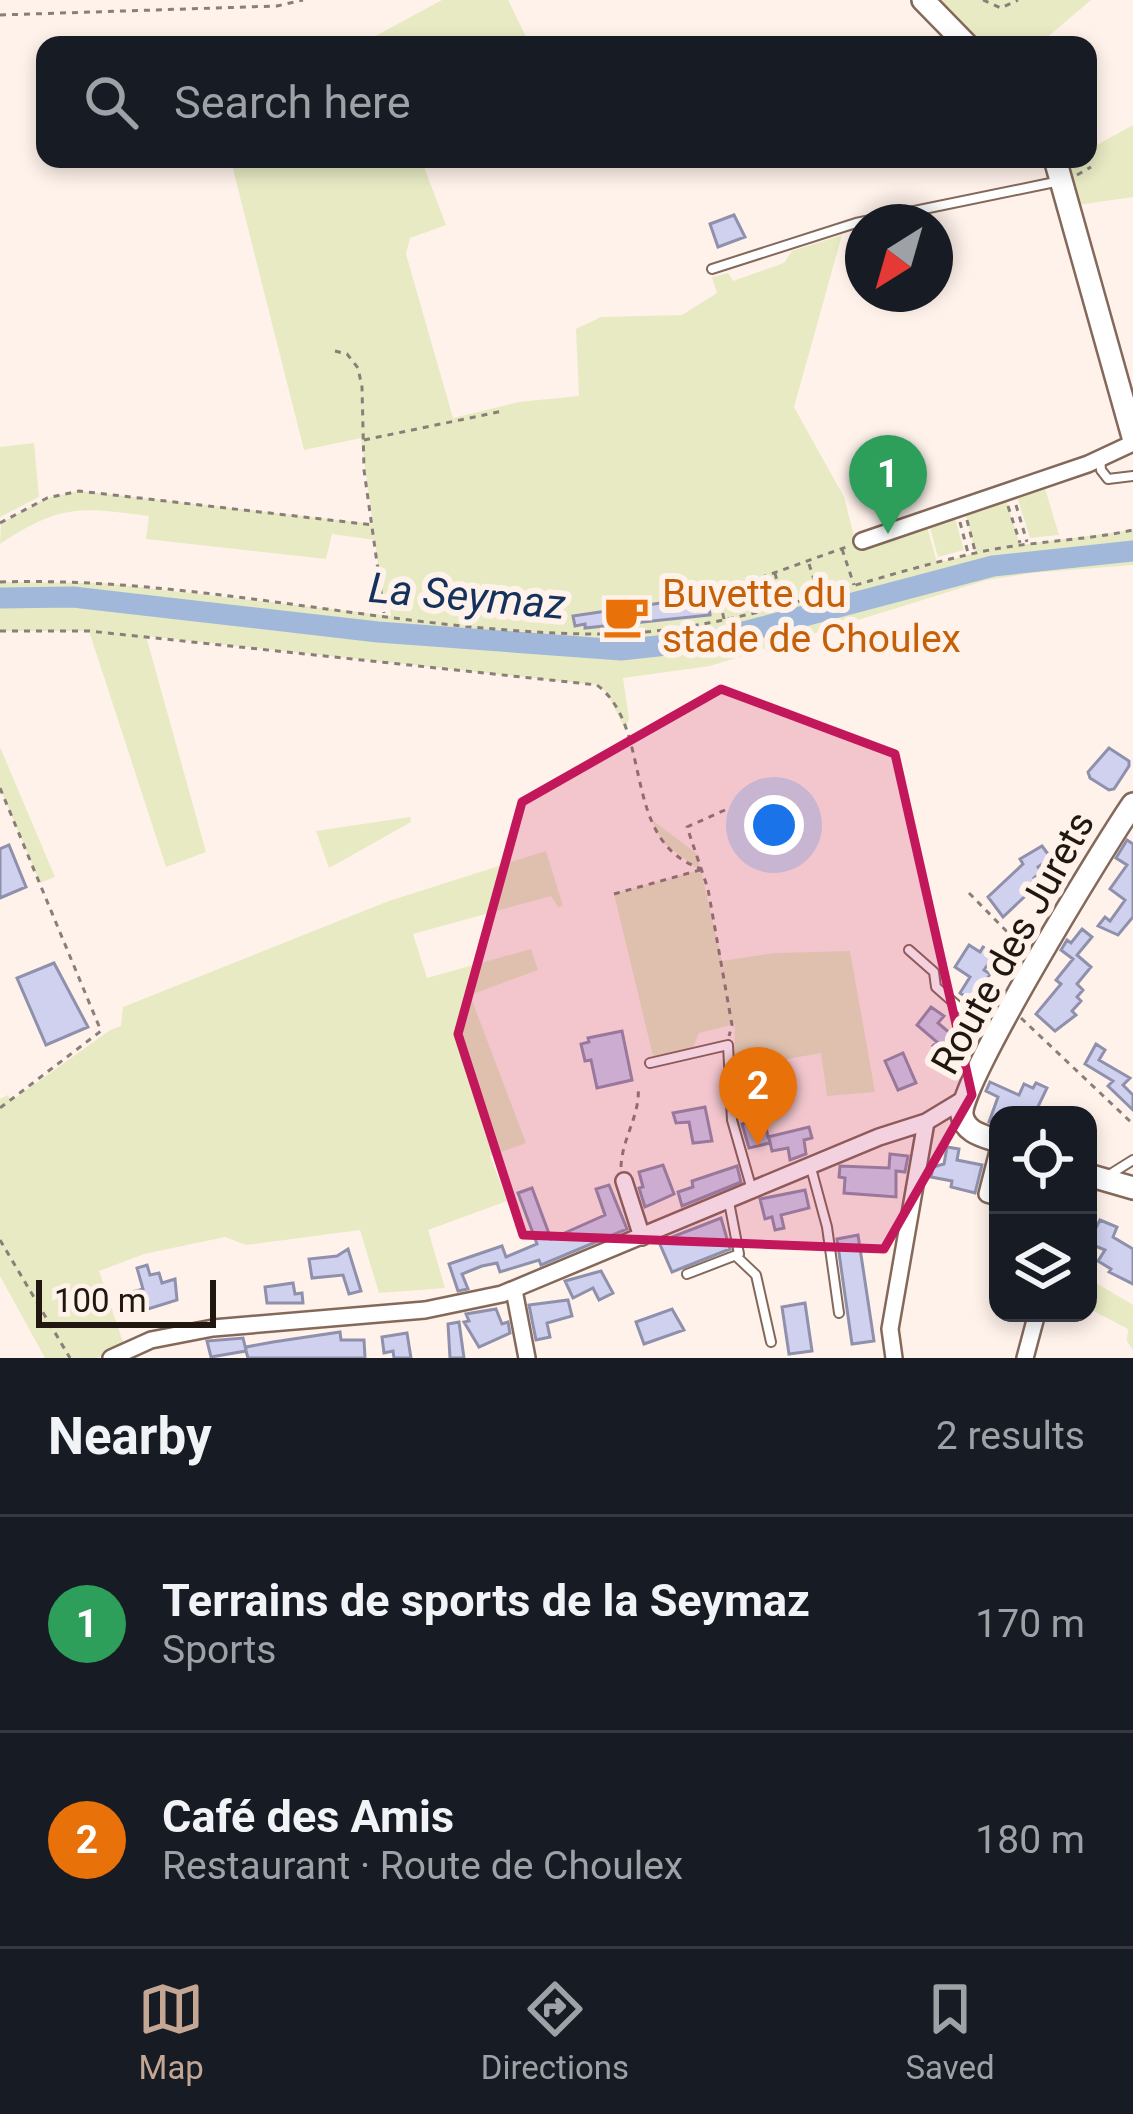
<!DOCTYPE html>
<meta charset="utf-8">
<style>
body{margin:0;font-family:Roboto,sans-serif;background:#20242c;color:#f1f3f6}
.controls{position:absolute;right:36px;bottom:36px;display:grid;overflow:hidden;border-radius:24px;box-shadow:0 6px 18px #0003}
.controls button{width:108px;height:108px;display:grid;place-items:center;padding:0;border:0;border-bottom:3px solid #363941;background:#171b24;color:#f1f3f6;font:60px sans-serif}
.compass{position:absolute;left:845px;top:204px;width:108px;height:108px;border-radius:50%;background:#171b24;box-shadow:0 6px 18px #0003;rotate:217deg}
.scale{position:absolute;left:36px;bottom:30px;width:180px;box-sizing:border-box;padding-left:12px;border:6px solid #211711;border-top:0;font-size:33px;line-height:42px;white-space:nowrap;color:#211711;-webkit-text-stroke:9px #fff2eb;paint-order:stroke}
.you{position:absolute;left:774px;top:825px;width:42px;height:42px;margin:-30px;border:9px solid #fff;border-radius:50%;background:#1a73e8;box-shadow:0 0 0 18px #1a73e833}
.badge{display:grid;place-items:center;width:78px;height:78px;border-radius:50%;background:#c4a694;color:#fff;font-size:39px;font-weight:700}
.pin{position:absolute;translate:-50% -99px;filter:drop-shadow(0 3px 6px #0008)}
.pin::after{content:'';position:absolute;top:63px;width:42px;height:36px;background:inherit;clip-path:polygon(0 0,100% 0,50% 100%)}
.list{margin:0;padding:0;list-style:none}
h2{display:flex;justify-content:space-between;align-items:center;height:156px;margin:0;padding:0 48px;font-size:51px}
h2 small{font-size:39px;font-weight:400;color:#9ea1a6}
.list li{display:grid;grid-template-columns:78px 1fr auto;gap:36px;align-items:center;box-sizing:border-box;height:216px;padding:0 48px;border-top:3px solid #363941}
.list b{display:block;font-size:45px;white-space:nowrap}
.list p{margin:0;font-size:39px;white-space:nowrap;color:#9ea1a6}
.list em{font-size:39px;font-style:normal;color:#9ea1a6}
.icon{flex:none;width:66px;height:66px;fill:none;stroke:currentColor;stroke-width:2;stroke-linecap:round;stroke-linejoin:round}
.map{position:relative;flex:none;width:1133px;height:1358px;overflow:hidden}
.search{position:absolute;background:#171b24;box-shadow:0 6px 18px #0003;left:36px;right:36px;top:36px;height:132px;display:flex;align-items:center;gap:30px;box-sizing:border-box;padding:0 42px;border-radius:24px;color:#9ea1a6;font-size:45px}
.sheet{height:588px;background:#171b24}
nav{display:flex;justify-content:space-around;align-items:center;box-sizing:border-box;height:168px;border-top:3px solid #363941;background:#171b24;font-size:33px;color:#9ea1a6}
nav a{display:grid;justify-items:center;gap:6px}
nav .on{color:#c4a694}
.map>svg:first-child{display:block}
</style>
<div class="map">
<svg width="1133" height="1358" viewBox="0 0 1133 1358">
<rect width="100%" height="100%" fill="#fff2eb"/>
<!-- green -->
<path fill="#e7eac3" d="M442 0H508L530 45H359Z
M933 0H1091L1038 45H979Z
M1133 125V197L1077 205 1066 162 1088 159V150Z
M246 159H421L446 225 410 238 406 254 453 418 519 402 579 396 576 329 601 317 682 315 717 293 712 277 728 273 733 281 784 263 792 251 842 235 794 407 844 497 855 540 924 516 937 563 975 553 965 510 1005 496 1020 545 1133 530V565L1032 573 987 580 710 666 623 678 629 719 625 729 607 693 597 685 146 636 206 852 166 867 89 631H0V582L103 583 391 616 390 607H383L375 540 332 534 326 559 146 539 149 516C78 507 61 504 0 544L1 523 47 498 79 491 373 524 361 438 304 450 232 165Z
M34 443 39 497 0 517V447Z
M1044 485 1059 535 1030 538 1016 494Z
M954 515 964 550 938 557 929 524Z
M0 747 55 877 40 883 0 788Z
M410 817 411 822 329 868 316 831Z
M651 819 697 854 722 961 774 953 850 951 875 1092 827 1096 821 1053 771 1062 769 1050 754 1060 734 1061 735 1024 699 1033 692 1050 653 1056 614 894 699 870 662 842Z
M546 851 563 906 558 907 551 896 413 934 427 978 531 949 538 970 470 995 526 1143 490 1156 507 1201 428 1230 445 1288 379 1293 360 1230 246 1245 225 1237 144 1254 99 1271 124 1345 97 1358H45L0 1276V1099L8 1095 11 1101 110 1030 121 1026 123 1007 389 901Z
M1088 1278 1133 1305V1350L1127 1341 1128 1329 1088 1308Z"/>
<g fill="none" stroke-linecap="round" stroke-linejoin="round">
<!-- river -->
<path stroke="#a1b8da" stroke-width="21" d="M0 598 73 597 378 632 621 650 713 640 993 566 1133 551"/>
</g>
<!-- building -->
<path fill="#cfd1ef" stroke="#8f90ac" stroke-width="3" d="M734 215 745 237 718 247 710 224Z
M708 596 710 615 585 628V624L575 626 573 616Z
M1109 748 1129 761V766L1114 789 1109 790 1090 778 1088 772Z
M1127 840 1133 844V917L1118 935 1098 926 1105 917 1110 921 1125 900 1110 889 1127 865 1116 858Z
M9 845 26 887 0 898V849Z
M1042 846 1051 858 1038 867 1041 872 1034 878 1038 884 1003 917 988 897 1023 864 1020 859Z
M1082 929 1092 937 1077 955 1091 967 1077 984 1083 990 1077 997 1081 1001 1072 1011 1076 1015 1055 1031 1036 1014 1061 984 1056 980 1073 959 1061 950 1067 940 1071 943Z
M969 945 980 952 983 947 995 954 984 970 990 974 980 990 987 995 980 1006 960 993 970 977 955 967Z
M54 963 88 1027 46 1045 17 978Z
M931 1007 944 1016 938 1023 957 1039 944 1055 933 1046 937 1042 917 1025Z
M622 1031 632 1080 597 1088 591 1060 585 1061 581 1044 589 1042 588 1038Z
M1096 1044 1105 1050 1099 1060 1130 1078 1123 1085 1133 1095V1110L1108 1086 1113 1081 1085 1064Z
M903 1053 916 1083 898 1090 885 1061Z
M990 1082 1019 1095 1024 1084 1033 1088 1036 1083 1047 1088 1034 1115H998V1125L989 1122 998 1097 986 1091Z
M705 1107 712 1141 693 1143 689 1122 676 1123 673 1113Z
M764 1118 768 1137 809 1127 812 1138 804 1140 806 1154 790 1160 788 1148 772 1151 769 1138 770 1143 749 1148 742 1124Z
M947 1147 959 1149 957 1160 982 1165 975 1193 951 1187 952 1181 931 1177 933 1167 944 1164Z
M890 1154 908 1156 905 1172 896 1171V1197L844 1193 845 1178 839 1177 840 1166 889 1168Z
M663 1165 674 1194 645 1207 639 1188 643 1187 639 1172Z
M737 1166 741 1182 682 1206 678 1192 693 1187 692 1181Z
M609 1185 627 1229 541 1265 539 1260 500 1272 497 1263 482 1266 462 1274 468 1289 458 1291 449 1264 502 1246 506 1257 537 1244 518 1193 532 1188 551 1239 605 1215 596 1189Z
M805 1190 809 1208 781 1215 784 1228 775 1230 772 1217 765 1219 760 1199Z
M721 1218 730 1249 672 1272 659 1242Z
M1100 1220 1117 1227 1113 1237 1133 1249V1284L1109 1272 1111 1269 1098 1261 1105 1250 1088 1243Z
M858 1235 874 1341 852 1344 837 1239Z
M348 1249 361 1291 349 1294 343 1275 312 1278 309 1259 337 1256Z
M147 1265 150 1275 159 1273 162 1283 175 1279 177 1300 135 1313 129 1293 143 1289 137 1268Z
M601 1271 613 1293 599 1300 593 1288 573 1298 565 1281Z
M293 1283 295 1294 302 1293 303 1303H267L265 1287Z
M568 1300 572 1316 547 1323 550 1337 536 1340 529 1305Z
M805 1303 812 1351 789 1354 782 1307Z
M496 1309 502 1324 508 1322 510 1333 479 1347 464 1322 469 1321 466 1314Z
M672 1309 684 1330 644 1344 636 1322Z
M459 1322 464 1358H450L448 1324Z
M340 1332 341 1340H364L365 1358H248L246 1351 211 1357 207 1341 243 1338 246 1350V1347L273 1342Z
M407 1333 411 1358H394L393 1351 384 1353 382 1337Z"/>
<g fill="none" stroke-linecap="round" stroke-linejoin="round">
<!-- lane casing -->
<g stroke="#84695a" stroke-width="12">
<path id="lane" d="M712 269 856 223 1060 181
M1100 457 1101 470 1108 479 1133 476
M909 950 934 972 936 987 993 1037
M650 1063 728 1045 732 1120 752 1190
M811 1168 827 1227 839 1313
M1109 1175 1133 1160
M737 1257 756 1275 771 1342
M687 1274 739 1254 729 1202"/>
</g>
<!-- street casing -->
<g stroke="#84695a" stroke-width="20">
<path id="street" d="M862 541 1088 464 1133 443
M998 1151 987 1194 998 1197
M624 1181 642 1237
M514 1290 527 1358
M111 1358 151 1340 213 1328 425 1310 502 1294 879 1137 926 1122 964 1099
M894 1358 890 1329 926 1122
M1025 1358 1037 1313"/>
</g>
<!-- secondary casing -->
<g stroke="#84695a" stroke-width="26">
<path id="secondary" d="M923 0 967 45
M1055 159 1133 437
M998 1141C984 1136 965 1133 962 1115 958 1084 1106 843 1133 804
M1088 1175 1133 1188"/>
</g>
<!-- path -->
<path stroke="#8a7e78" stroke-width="3" stroke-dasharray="6 6" stroke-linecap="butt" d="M983 0 1001 8 1018 0
M0 15 277 6 303 0
M1077 175 1091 167
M335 351 347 354 358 368 362 387 364 470 384 613
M364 440 503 411
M1016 505 1027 542
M1008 506 1020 543
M967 520 975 551
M960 522 968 553
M0 523 47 498 79 491 373 525
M842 549 854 585
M809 564 819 595
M775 573 783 605
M0 582C198 576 392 631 589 634 725 637 850 580 980 552 1030 541 1083 541 1133 530
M746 587 753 612
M724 619 718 593 849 546
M0 631H89L597 685C655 729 619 842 702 869
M0 788 101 1031 0 1108
M725 810 687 827 708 889 732 1025 729 1036
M969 893 1023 948
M614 894 700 870
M1021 1018 1133 1124
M621 1167C622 1137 641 1115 638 1086
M0 1240 70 1358"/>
<!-- lane -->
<use href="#lane" stroke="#fff" stroke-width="8"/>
<!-- street -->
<use href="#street" stroke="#fff" stroke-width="15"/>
<!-- secondary -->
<use href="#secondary" stroke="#fff" stroke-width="21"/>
</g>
<!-- marked area -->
<path fill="#c2185b" fill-opacity="0.2" stroke="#c2185b" stroke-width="9" stroke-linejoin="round" d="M721 689 895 754 972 1095 884 1249 523 1235 458 1034 522 802Z"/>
<!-- icons -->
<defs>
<g id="cafe-bare" transform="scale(3.6)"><path d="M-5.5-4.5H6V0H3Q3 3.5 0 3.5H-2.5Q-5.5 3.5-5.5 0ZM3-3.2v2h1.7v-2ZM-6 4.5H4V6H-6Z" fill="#e8710a" stroke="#fff2eb" stroke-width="2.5" paint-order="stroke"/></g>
</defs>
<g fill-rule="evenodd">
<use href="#cafe-bare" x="626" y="616"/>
</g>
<g text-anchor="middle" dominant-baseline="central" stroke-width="12" stroke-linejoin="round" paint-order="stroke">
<!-- food labels -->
<g font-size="39" fill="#c56008" stroke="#fff2eb" text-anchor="start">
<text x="662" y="594">Buvette du<tspan x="662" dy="45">stade de Choulex</tspan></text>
</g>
<!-- street labels -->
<g font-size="39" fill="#211711" stroke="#fff2eb">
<text transform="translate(1013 943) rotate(-61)">Route des Jurets</text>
</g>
<!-- water labels -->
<g font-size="42" font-style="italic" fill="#15325d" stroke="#fff2eb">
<text transform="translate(467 596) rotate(5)">La Seymaz</text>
</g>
</g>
</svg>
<div class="controls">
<button><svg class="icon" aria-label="locate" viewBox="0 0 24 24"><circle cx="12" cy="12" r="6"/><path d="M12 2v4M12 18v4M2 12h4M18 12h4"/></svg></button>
<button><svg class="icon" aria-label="layers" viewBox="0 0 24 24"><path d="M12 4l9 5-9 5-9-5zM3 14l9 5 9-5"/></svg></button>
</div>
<svg class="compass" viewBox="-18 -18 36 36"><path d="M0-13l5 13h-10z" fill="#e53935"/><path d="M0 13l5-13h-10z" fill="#9ea1a6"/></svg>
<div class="scale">100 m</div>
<div class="you"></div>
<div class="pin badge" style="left:888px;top:534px;background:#2e9e5b">1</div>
<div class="pin badge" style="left:758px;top:1146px;background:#e8710a">2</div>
<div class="search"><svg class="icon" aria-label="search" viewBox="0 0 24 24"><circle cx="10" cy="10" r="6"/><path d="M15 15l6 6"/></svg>Search here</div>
</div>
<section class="sheet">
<h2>Nearby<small>2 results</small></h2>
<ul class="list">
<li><span class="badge" style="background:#2e9e5b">1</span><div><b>Terrains de sports de la Seymaz</b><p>Sports</p></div><em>170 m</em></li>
<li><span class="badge" style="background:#e8710a">2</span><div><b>Café des Amis</b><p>Restaurant · Route de Choulex</p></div><em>180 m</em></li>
</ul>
</section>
<nav>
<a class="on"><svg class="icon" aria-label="map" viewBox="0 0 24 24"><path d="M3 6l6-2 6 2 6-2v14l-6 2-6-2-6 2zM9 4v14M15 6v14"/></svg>Map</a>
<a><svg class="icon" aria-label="directions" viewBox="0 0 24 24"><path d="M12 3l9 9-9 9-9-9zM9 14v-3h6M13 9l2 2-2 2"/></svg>Directions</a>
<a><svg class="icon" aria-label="saved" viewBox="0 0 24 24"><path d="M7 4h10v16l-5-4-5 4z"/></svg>Saved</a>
</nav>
